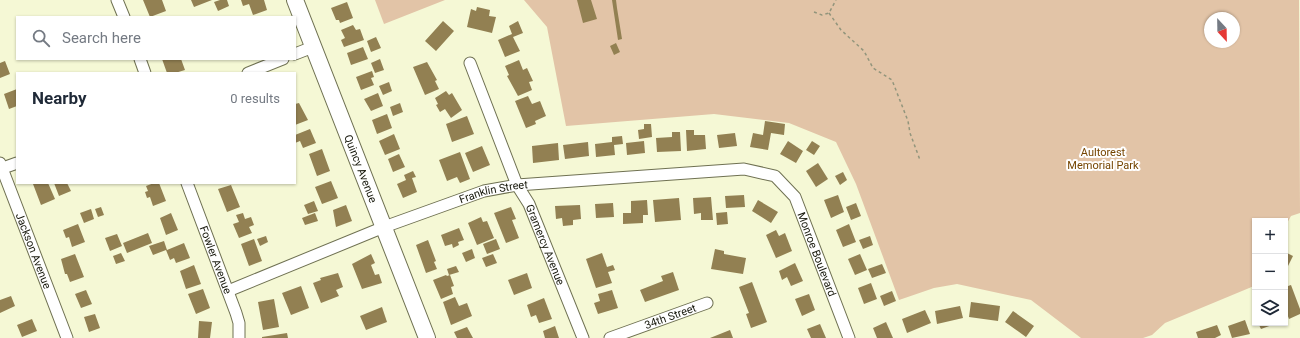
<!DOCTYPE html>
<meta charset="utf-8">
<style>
body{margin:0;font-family:Roboto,sans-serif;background:#f2f2f3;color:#1f2937}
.controls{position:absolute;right:12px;bottom:12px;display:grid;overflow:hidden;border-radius:0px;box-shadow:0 1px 3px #0004}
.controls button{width:36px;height:36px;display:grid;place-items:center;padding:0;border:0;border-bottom:1px solid #e0e1e3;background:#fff;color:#1f2937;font:20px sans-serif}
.compass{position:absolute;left:1204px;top:12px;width:36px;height:36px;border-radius:50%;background:#fff;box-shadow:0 1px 3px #0004;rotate:158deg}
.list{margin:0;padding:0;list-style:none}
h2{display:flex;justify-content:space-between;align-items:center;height:52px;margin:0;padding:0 16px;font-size:17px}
h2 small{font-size:13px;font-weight:400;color:#747a83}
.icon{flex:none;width:22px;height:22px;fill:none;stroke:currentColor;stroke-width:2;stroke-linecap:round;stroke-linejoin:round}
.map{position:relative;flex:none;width:1300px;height:338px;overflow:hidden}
.search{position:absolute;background:#fff;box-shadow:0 1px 3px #0004;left:16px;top:16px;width:280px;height:44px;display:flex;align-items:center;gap:10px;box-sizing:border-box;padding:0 14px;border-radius:0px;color:#747a83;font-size:15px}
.panel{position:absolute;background:#fff;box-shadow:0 1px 3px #0004;left:16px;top:72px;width:280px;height:112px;border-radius:0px}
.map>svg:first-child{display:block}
</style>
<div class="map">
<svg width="1300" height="338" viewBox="0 0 1300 338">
<rect width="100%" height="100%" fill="#f5f8d5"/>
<!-- green -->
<path fill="#e2c4a7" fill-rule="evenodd" d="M375 0H445L384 24Z
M524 0H1299L1300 213 1291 216 1285 227V221H1255L1254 286 1165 323 1152 335 1143 338H1081L1031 300 957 284 934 288 899 300 856 184 836 142 789 123 714 114 566 126 547 27ZM1210 18H1234V42H1210Z"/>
<!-- building -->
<path fill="#928052" d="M143 0H162L166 11 150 17Z
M191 0H212L194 7Z
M220 0H227L229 6 218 11 214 2Z
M241 0H264L267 10 253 15 249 4 243 6Z
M577 0H591L597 19 583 23Z
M612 0H616L617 8 622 39 618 40Z
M347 2 353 18 340 23 339 20H336L331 8Z
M477 7 490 10 489 16 496 17 492 33 467 27 471 9 476 11Z
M443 21 454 31 436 51 425 41Z
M518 21 523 33 513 37 520 51 505 57 498 40 512 34 509 26Z
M353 25 356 30 360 29 364 40 344 47 341 40 345 38 341 30Z
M376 37 381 48 371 52 367 41Z
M616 43 620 52 614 55 610 46Z
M363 47 368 59 351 65 347 53Z
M162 59H181L185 70 175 73H167Z
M380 59 384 70 375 73 371 63Z
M519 60 523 70 527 68 533 81 529 82 532 90 518 96 507 76 509 75 505 66Z
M5 61 10 74 0 78V63Z
M427 62 437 80 435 81 439 89 425 95 413 67Z
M372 71 374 77 371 78 374 85 361 90 356 77Z
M389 82 392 91 383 95 379 86Z
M17 89V106L9 109 4 94Z
M446 91 449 95 452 93 462 110 451 118 445 109 440 112 436 105 438 104 435 98Z
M378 93 383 106 371 111 364 99Z
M528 96 532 104 540 101 546 116 535 121 536 124 526 128 515 101Z
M299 103 308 120 295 125V104Z
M400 103 403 112 393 116 390 107Z
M387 114 392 128 377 134 372 120Z
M467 116 474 134 452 142 446 124Z
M765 121 785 124 784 135 771 133 768 150 750 147 753 133 763 135Z
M644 124H651L652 137 639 139 638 130 644 129Z
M310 129 316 143 303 148 300 141 295 143V135Z
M686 130H694V135H705L706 149 687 151Z
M672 132H680L681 151 657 152 656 138 672 137Z
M735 133 737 146 719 148 717 135Z
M394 134 400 149 385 155 379 141Z
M622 136 623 144 614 145 615 155 596 157 595 144 612 142V137Z
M644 141 645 153 627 155 626 143Z
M788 141 803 151 796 163 780 154Z
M812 141 820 146 814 155 806 150Z
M588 142 589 156 565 159 563 145Z
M558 143 559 160 533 163 532 146Z
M482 146 490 165 473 172 465 153Z
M322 149 330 171 317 176 309 154Z
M460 152 470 179 460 183 457 177 447 181 439 160Z
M399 154 405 167 393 172 388 159Z
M818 163 828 179 816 187 806 171Z
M413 171 416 177 412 178 417 192 403 198 397 184 406 180 404 175Z
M843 172 847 180 840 185 835 176Z
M331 181 338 198 322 204 315 187Z
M36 183H48L55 199 41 205 33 184Z
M54 183H67L71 191 59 196Z
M154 183H159L166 201 153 206 150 197 147 198 145 192 148 191 146 186Z
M231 185 240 207 227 212 218 189Z
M744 195 745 207 726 208 725 196Z
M838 195 844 212 831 218 824 200Z
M711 197 713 220H701V213L694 214 693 198Z
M679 198 681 220 655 222 653 200Z
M647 200 648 215H643V223L623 224V213H631V201Z
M758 200 778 212 771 223 752 211Z
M314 201 318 211 308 214 304 205Z
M613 203 614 217 596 218 595 204Z
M856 203 861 216 851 220 846 207Z
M346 205 352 221 336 227 333 210Z
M580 205 581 219 573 220V225L563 226 562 218 556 219 555 206Z
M101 207 104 215 98 217 95 209Z
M511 207 516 219 512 220 519 238 506 243 494 213Z
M91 209 94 219 84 223 80 213Z
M727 212 728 224 717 225 716 213Z
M171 213 178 230 166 235 160 218Z
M243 213 245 219 251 217 254 225 249 227 252 233 239 238 233 224 239 222 236 215Z
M315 213 318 221 305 225 302 218Z
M481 217 483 222 487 221 494 238 477 245 468 223Z
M78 224 85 242 72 247 69 237 66 238 63 230Z
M849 224 856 242 843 247 836 230Z
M459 228 464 240 458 242 459 245 453 248 452 244 445 246 441 235Z
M776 230 779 236 785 233 792 251 776 258 766 235Z
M148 233 152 243 127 253 123 243Z
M117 234 122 246 110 251 105 238Z
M266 236 268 242 260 246 257 239Z
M870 236 873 245 863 249 859 240Z
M254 239 262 261 249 266 241 244Z
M496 239 500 249 487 254 483 244Z
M428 240 436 261 434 262 437 269 426 273 416 245Z
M164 241 167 250 184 243 190 258 176 263 174 258 170 260 166 250 153 255 149 246Z
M472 249 475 258 466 262 462 253Z
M715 249 724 251V254L746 258 743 274 711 269Z
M1285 252 1293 256 1285 272Z
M121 253 125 261 116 264 113 256Z
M602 253 607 267 613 265 615 270 608 272 612 283 596 288 586 259Z
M75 254 84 277 70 282 67 274H65L61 259Z
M371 254 375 263 371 265 375 275 379 274 382 283 362 289 352 264Z
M493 254 497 263 486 267 482 258Z
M860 254 867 270 855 275 848 259Z
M795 263 803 281 791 286 787 277 782 280 779 271Z
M882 264 886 273 872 278 868 269Z
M194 265 201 284 186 289 180 271Z
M456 266 459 272 449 275 447 269Z
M673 272 679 290 645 302 640 290 663 281 661 276Z
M338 273 343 287 336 290 339 296 321 303 313 283 321 280 320 278Z
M527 273 532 288 514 295 508 280Z
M446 275 447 276 450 275 454 286 451 287 453 294 441 299 433 280Z
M752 282 767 322 751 328 746 314 749 313 739 287Z
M871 283 877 299 864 304 858 288Z
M1291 285 1300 309V314L1289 319 1285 308V287Z
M301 286 309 308 291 315 282 293Z
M203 289 210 308 196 314 188 294Z
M86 290 92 304 81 308 75 294Z
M612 290 618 308 598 314 594 303 600 301 598 294Z
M892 291 896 301 884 306 880 296Z
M809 294 815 310 802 316 795 299Z
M11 296 15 306 0 313V300Z
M455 297 459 306 467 303 472 316 451 325 443 302Z
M544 298 552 319 539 323 536 315 531 317 527 305Z
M274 299 279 327 263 330 258 302Z
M971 302 1000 306 998 321 969 317Z
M960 306 963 318 937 324 935 311Z
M382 307 387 322 366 330 360 316Z
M925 310 931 323 907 333 902 319Z
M1013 311 1034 326 1026 337 1005 322Z
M95 314 100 328 89 332 84 317Z
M32 319 37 331 22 337 17 325Z
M1245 320 1250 334 1232 338 1228 326Z
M199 321 212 322 210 338H198Z
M886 322 893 338H877L873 328Z
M1258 323H1277L1261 329Z
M820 324 826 338H811L807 329Z
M1217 325 1221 335 1215 338H1198L1196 332Z
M555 326 559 338H545L543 331Z
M467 327 473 338H457L454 332Z
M730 330 733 338H710Z
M287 333 288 338H262V337Z"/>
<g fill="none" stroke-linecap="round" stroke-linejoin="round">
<!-- street casing -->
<g stroke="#6f7152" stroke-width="13">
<g id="street">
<path d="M117 0 124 17"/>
<path d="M295 54 313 47"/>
<path d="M140 59 145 73"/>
<path id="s1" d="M470 63 517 185 529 204 583 338"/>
<path d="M248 73 283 59"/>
<path id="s2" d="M0 163 67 338"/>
<path d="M0 169 17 163"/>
<path id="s3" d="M187 183 236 313 239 323V338"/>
<path id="s4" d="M228 291 384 227 484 191 517 185 744 169 775 176 795 197 849 338"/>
<path id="s5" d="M610 338 707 303"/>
</g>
</g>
<!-- secondary casing -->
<g stroke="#6f7152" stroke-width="18">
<g id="secondary">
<path id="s6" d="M295 0 427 338"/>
</g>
</g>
<!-- path -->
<path stroke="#92957c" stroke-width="1.5" stroke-dasharray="3 3" stroke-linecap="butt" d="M814 12 822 15 829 13 836 0
M829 13 841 30 864 51 873 68 892 80 908 121 910 133 920 160"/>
<!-- street -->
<use href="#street" stroke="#fff" stroke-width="11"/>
<!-- secondary -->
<use href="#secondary" stroke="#fff" stroke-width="16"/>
</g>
<g text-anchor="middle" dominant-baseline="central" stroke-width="4" stroke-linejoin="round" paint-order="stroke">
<!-- park labels -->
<g font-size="11" fill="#754501" stroke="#fff">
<text x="1103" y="152">Aultorest<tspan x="1103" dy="13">Memorial Park</tspan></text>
</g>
<!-- street labels -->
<g font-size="11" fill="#18190d" stroke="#fff">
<text stroke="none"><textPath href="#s6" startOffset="181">Quincy Avenue</textPath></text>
<text stroke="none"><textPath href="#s4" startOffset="284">Franklin Street</textPath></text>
<text stroke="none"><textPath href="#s1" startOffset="197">Gramercy Avenue</textPath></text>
<text stroke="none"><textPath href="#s2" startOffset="94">Jackson Avenue</textPath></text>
<text stroke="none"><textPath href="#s4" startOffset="658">Monroe Boulevard</textPath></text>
<text stroke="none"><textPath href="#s3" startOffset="82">Fowler Avenue</textPath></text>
<text stroke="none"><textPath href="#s5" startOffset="64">34th Street</textPath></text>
</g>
</g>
</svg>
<div class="controls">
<button>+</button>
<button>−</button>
<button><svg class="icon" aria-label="layers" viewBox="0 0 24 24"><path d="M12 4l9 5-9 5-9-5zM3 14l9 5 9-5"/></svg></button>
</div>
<svg class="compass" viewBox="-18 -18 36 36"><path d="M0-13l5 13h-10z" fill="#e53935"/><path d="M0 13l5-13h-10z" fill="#747a83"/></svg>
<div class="search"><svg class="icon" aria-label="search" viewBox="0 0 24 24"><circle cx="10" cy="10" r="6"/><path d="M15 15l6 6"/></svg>Search here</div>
<section class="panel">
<h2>Nearby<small>0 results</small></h2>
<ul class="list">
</ul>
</section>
</div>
